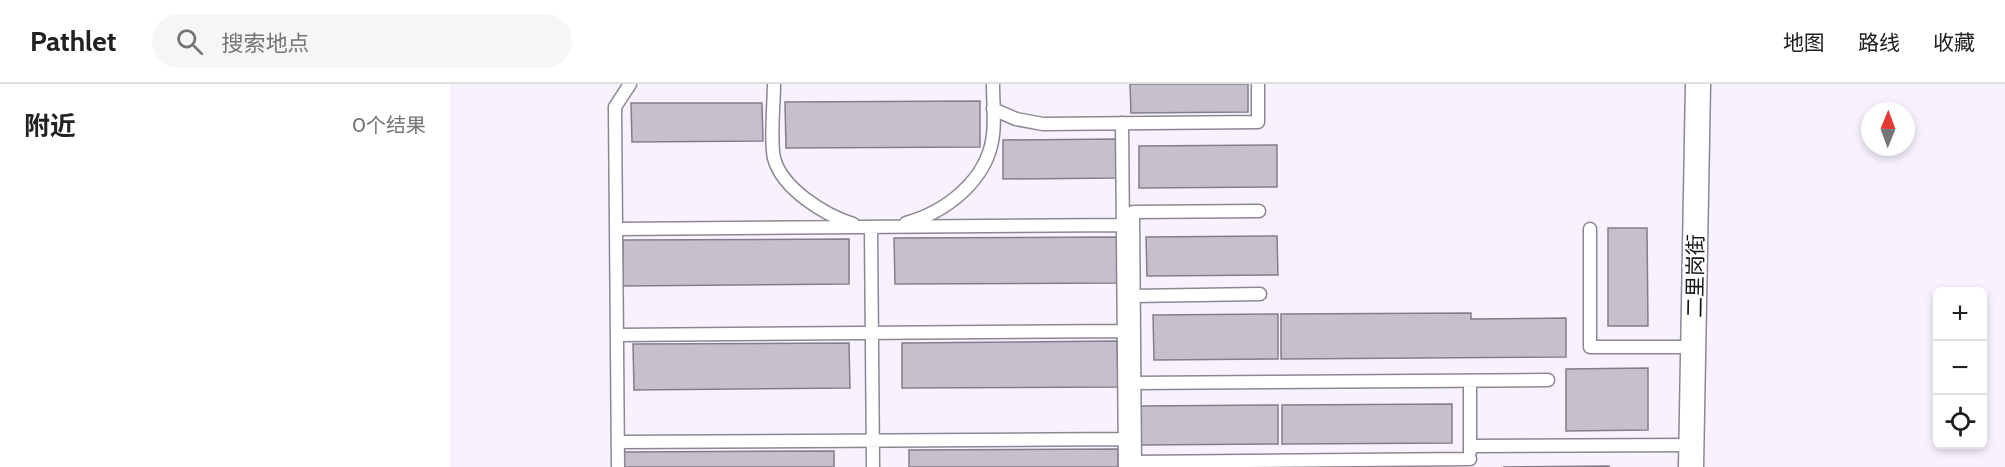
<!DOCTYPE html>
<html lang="zh">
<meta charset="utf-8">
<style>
body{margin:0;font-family:Cabin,"Noto Sans SC",sans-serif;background:#f6f6f6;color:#202124}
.controls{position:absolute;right:18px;bottom:18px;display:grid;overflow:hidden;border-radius:9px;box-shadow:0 3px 9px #0003}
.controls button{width:54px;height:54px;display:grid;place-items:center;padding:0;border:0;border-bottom:2px solid #e0e0e0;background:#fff;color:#202124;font:30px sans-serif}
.compass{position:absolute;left:1411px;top:18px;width:54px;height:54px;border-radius:50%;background:#fff;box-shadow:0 3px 9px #0003;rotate:1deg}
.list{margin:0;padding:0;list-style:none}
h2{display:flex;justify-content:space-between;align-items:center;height:78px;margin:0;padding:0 24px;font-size:26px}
h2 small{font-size:20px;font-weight:400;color:#757577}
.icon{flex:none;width:33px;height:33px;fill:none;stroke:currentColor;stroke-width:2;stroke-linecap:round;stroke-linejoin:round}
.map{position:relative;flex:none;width:1555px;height:383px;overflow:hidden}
header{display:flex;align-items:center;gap:36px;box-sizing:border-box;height:84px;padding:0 30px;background:#fff;border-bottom:2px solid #e0e0e0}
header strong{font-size:28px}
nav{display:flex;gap:33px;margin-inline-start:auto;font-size:21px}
.search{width:420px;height:54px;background:#f6f6f6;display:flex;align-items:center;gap:15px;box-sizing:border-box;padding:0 21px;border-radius:33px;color:#757577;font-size:22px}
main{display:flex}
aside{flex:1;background:#fff}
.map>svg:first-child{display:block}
</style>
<header>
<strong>Pathlet</strong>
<div class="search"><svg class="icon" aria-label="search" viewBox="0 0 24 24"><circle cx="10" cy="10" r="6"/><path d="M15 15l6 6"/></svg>搜索地点</div>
<nav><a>地图</a><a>路线</a><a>收藏</a></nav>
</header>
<main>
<aside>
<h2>附近<small>0个结果</small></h2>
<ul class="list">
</ul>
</aside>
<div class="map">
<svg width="1555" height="383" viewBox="0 0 1555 383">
<rect width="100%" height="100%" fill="#f7f2fe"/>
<!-- building -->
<path fill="#c6bfcd" stroke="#847e8b" stroke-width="1.5" d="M680 0H798V28L681 29Z
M530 17V63L336 64 335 18Z
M181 19H312L313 57 182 58Z
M666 55V94L553 95V56Z
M827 61V103L689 104V62Z
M1158 144H1197L1198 242H1158Z
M827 152 828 191 697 192 696 153Z
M667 153V199L445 200 444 154Z
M399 155V200L173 202V156Z
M1021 229V235L1116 234V273L831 275V230Z
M828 230V275L704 276 703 231Z
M667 257 668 303 452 304V259Z
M399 259 400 304 184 306 183 260Z
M1198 284V346L1116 347V285Z
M1002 320V359L832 360V321Z
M828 321V360L691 361V322Z
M668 365V383H459V366Z
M384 367V383H174V368Z
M1159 382V383H1053Z"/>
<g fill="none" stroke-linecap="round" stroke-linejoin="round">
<!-- lane casing -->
<g stroke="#8d8794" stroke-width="15">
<path id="lane" d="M324 0C324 19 320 57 324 74 332 105 375 131 403 140
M543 25 566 35 593 40 808 38V0
M672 39 675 383
M456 139C496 128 538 96 543 51 545 35 543 17 543 0
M421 143 423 383
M166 145 673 141
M1140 145V263H1244
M683 212 810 210
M167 251 674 247
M1020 297V368
M684 299 1098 296
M168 358 675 355
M1020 362 1242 361
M685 378 1020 375
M168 383 165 23 180 0
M685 383 683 128 809 127"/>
</g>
<!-- street casing -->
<g stroke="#8d8794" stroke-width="27">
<path id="street" d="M1241 383 1248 0"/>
</g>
<!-- lane -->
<use href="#lane" stroke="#fff" stroke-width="12"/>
<!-- street -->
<use href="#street" stroke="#fff" stroke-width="24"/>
</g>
<g text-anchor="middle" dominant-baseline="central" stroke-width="5" stroke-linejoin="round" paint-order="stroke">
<!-- street labels -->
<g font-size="21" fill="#171519" stroke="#fff">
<text transform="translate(1245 192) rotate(-89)">二里岗街</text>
</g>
</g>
</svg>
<div class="controls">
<button>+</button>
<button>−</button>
<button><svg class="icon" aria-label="locate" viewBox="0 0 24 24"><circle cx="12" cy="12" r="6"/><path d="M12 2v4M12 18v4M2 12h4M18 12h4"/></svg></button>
</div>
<svg class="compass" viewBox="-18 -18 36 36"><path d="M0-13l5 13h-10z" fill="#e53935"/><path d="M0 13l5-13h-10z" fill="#757577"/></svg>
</div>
</main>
